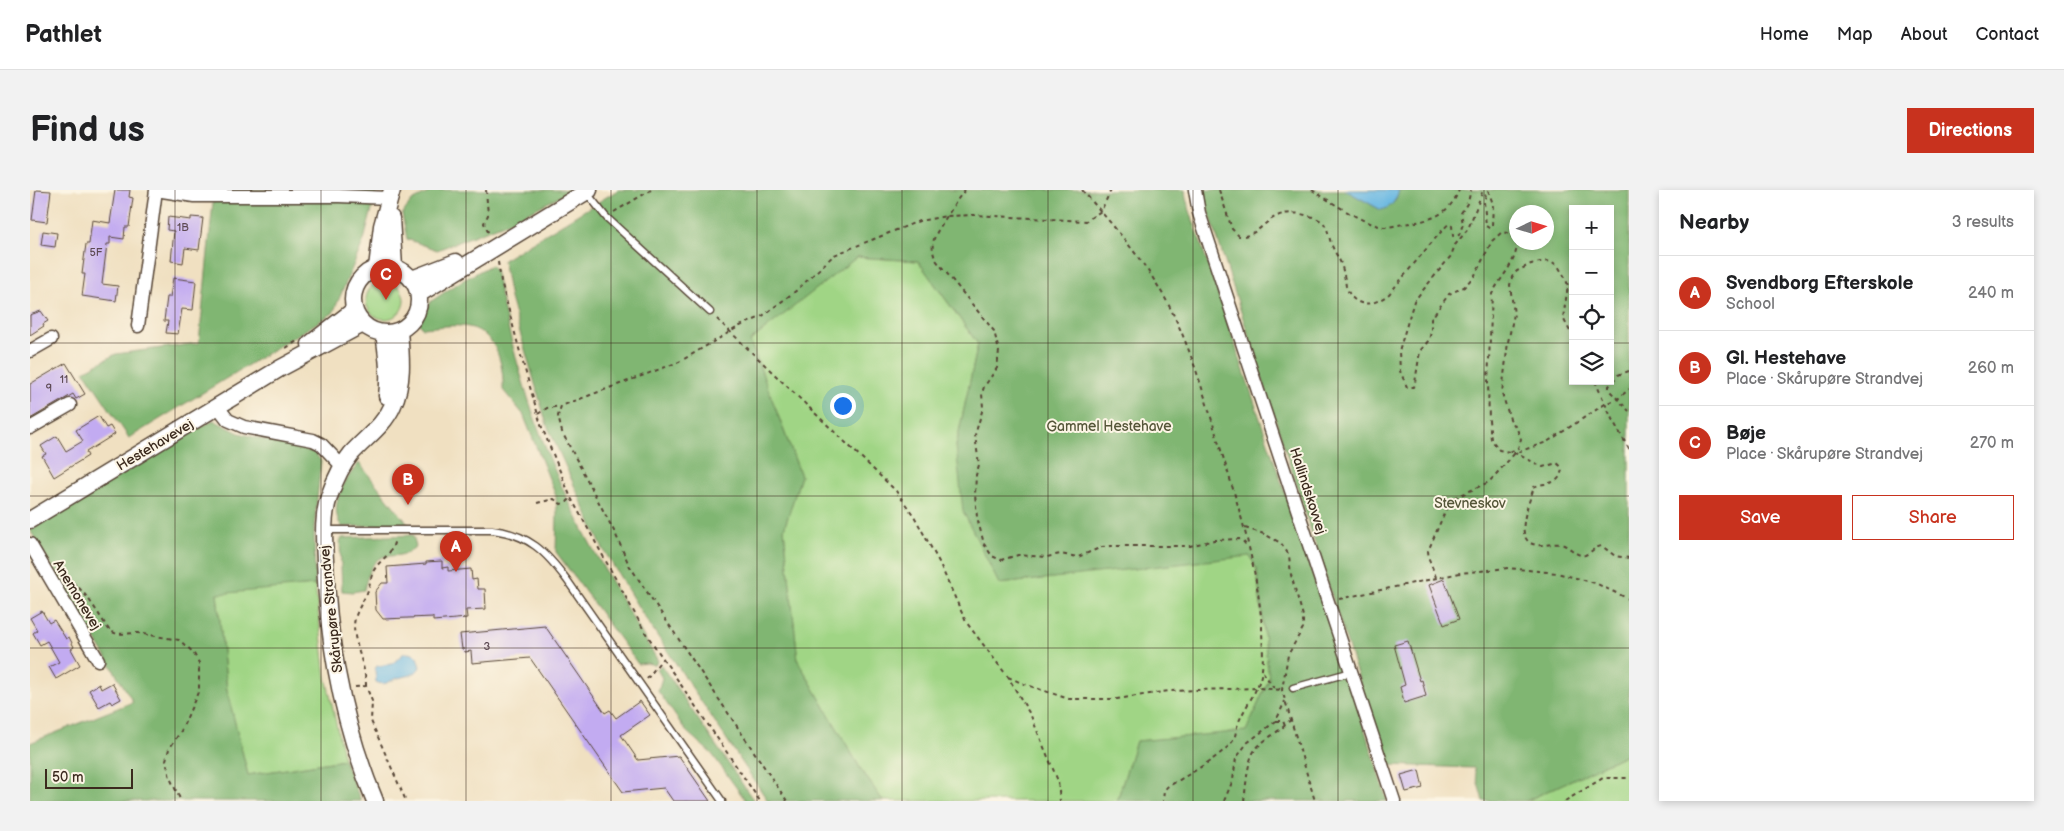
<!DOCTYPE html>
<meta charset="utf-8">
<style>
body{margin:0;font-family:"Balsamiq Sans",sans-serif;background:#f2f2f2;color:#202124}
.controls{position:absolute;right:15px;top:15px;display:grid;overflow:hidden;border-radius:0px;box-shadow:0 2px 8px #0003}
.controls button{width:45px;height:45px;display:grid;place-items:center;padding:0;border:0;border-bottom:1px solid #e0e0e0;background:#fff;color:#202124;font:25px sans-serif}
.compass{position:absolute;left:1479px;top:15px;width:45px;height:45px;border-radius:50%;background:#fff;box-shadow:0 2px 8px #0003;rotate:86deg}
.scale{position:absolute;left:15px;bottom:12px;width:88px;box-sizing:border-box;padding-left:5px;border:2px solid #3b2a1e;border-top:0;font-size:14px;line-height:18px;white-space:nowrap;color:#3b2a1e;-webkit-text-stroke:4px #fcf5e5;paint-order:stroke}
.you{position:absolute;left:812px;top:215px;width:18px;height:18px;margin:-12px;border:4px solid #fff;border-radius:50%;background:#1a73e8;box-shadow:0 0 0 8px #1a73e833}
.badge{display:grid;place-items:center;width:32px;height:32px;border-radius:50%;background:#c8321e;color:#fff;font-size:16px;font-weight:700}
.pin{position:absolute;translate:-50% -41px;filter:drop-shadow(0 1px 2px #0008)}
.pin::after{content:'';position:absolute;top:26px;width:18px;height:15px;background:inherit;clip-path:polygon(0 0,100% 0,50% 100%)}
.list{margin:0;padding:0;list-style:none}
h2{display:flex;justify-content:space-between;align-items:center;height:65px;margin:0;padding:0 20px;font-size:21px}
h2 small{font-size:16px;font-weight:400;color:#757577}
.list li{display:grid;grid-template-columns:32px 1fr auto;gap:15px;align-items:center;box-sizing:border-box;height:75px;padding:0 20px;border-top:1px solid #e0e0e0}
.list b{display:block;font-size:19px;white-space:nowrap}
.list p{margin:0;font-size:16px;white-space:nowrap;color:#757577}
.list em{font-size:16px;font-style:normal;color:#757577}
.actions{display:flex;gap:10px;padding:15px 20px}
.actions a{flex:1;padding:11px 0;border:1px solid #c8321e;border-radius:0px;text-align:center;font-size:18px;color:#c8321e}
.actions .main{background:#c8321e;color:#fff}
.icon{flex:none;width:28px;height:28px;fill:none;stroke:currentColor;stroke-width:2;stroke-linecap:round;stroke-linejoin:round}
.map{position:relative;flex:none;width:1599px;height:611px;overflow:hidden;border-radius:0px}
header{display:flex;align-items:center;gap:30px;box-sizing:border-box;height:70px;padding:0 25px;background:#fff;border-bottom:1px solid #e0e0e0}
header strong{font-size:24px}
nav{display:flex;gap:28px;margin-inline-start:auto;font-size:18px}
.intro{display:flex;align-items:center;justify-content:space-between;box-sizing:border-box;height:120px;padding:0 30px}
h1{margin:0;font-size:35px}
.button{padding:12px 22px;border-radius:0px;background:#c8321e;color:#fff;font-size:18px;font-weight:700}
main{display:flex;gap:30px;padding:0 30px}
aside{flex:1;background:#fff;border-radius:0px;box-shadow:0 2px 8px #0003}
.map>svg:first-child{display:block}
</style>
<header>
<strong>Pathlet</strong>
<nav><a>Home</a><a>Map</a><a>About</a><a>Contact</a></nav>
</header>
<div class="intro"><h1>Find us</h1><a class="button">Directions</a></div>
<main>
<div class="map">
<svg width="1599" height="611" viewBox="0 0 1599 611">
<rect width="100%" height="100%" fill="#fcf5e5"/>
<filter id="ink" filterUnits="userSpaceOnUse"><feTurbulence type="fractalNoise" baseFrequency=".02" numOctaves="2"/><feDisplacementMap in="SourceGraphic" scale="10" xChannelSelector="R" yChannelSelector="G"/><feConvolveMatrix kernelMatrix="1 2 1 2 8 2 1 2 1" color-interpolation-filters="sRGB"/></filter>
<filter id="wash" filterUnits="userSpaceOnUse"><feTurbulence type="fractalNoise" baseFrequency=".0096" numOctaves="4" result="noise"/><feDisplacementMap in="SourceGraphic" scale="20" xChannelSelector="R" yChannelSelector="G"/><feGaussianBlur stdDeviation="1.12" result="paint"/><feColorMatrix in="noise" values="0 0 0 0 0 0 0 0 0 0 0 0 0 0 0 0 0 1.4 0 .05"/><feComposite in="paint" operator="in"/></filter>
<g filter="url(#wash)">
<rect width="100%" height="100%" fill="#f0e0c1"/>
<!-- green -->
<path fill="#a0d585" stroke="#6e8052" d="M826 67 888 71 948 154 926 256 969 394 1220 365 1227 380 1239 489 1216 542 1106 551 1087 611H853L830 578 768 471 754 339 771 286 720 151Z
M336 110a19 19 0 1 1 38 0a19 19 0 1 1-38 0Z
M285 395 296 487 314 570 218 585 197 501 187 403Z
M1599 563V611H1496Z"/>
<!-- forest -->
<path fill="#80b672" stroke="#5e7048" fill-rule="evenodd" d="M171 0H347L334 50 303 123 99 248 54 181 86 164 169 153 184 2Z
M404 0H543L479 32 407 60 377 49 372 24 382 11Z
M588 0H1155L1156 9 1347 576 1357 611H1087L1106 551 1216 541 1239 489 1227 380 1220 366 969 394 933 321 926 256 948 154 888 71 827 67 720 151 771 286 754 339 768 471 830 578 853 611H738L610 420 572 357 517 235 480 108 473 70Z
M1172 0H1315L1351 20 1365 11 1369 0H1599V563L1496 611H1453L1444 578 1356 575ZM1543 19H1580V191H1543ZM1486 22H1516V52H1486Z
M461 75 465 80C482 162 506 247 544 322 569 373 599 422 628 471L625 475 617 473 608 474 526 362 527 323 526 306 493 224 473 200C474 176 467 143 439 137 424 134 408 137 393 138L389 134 400 112 430 92Z
M183 230 209 243 285 263 291 271 284 338 285 395 187 404 197 501 218 585 314 570 331 611H0V553L103 512 0 340Z
M329 273 378 334 312 337C297 316 315 290 329 273Z
M383 345 386 356C363 379 346 346 334 400L322 402 312 401 310 352 312 348Z
M631 475 724 611H716L682 564 656 541 628 501 632 488 627 479Z"/>
<!-- water -->
<path fill="#68b7e2" stroke="#527080" d="M1315 0H1369C1366 10 1362 18 1351 20Z
M378 463 383 464 387 467 390 477C384 488 374 485 365 489 358 492 354 496 346 492L345 479 347 476 362 474 373 464Z"/>
<g id="blocks">
<!-- building -->
<path fill="#c2abf1" d="M6 0 21 1 17 32 2 30Z
M85 0H100L99 7 103 8 99 37H95L94 49 80 47V54H77L72 94 88 96 86 111 52 106 55 84H52L56 54H59L62 30 80 33Z
M138 27 161 30V27L173 28 169 60 155 58 153 73 141 71 144 41 137 40Z
M13 41 27 43 25 57 11 55Z
M143 88 166 91 163 120 152 119 148 144 136 143 138 131H134L137 107H140Z
M11 121 18 131 13 134 14 136 0 145V125Z
M36 173 55 204 46 209 43 204 0 229V194Z
M69 226 76 238 80 236 85 244 56 262 58 266 24 287 12 266 16 264 11 256 27 246 36 261 53 251 46 240Z
M412 371V378L418 377V381L441 379 442 390 447 389 448 399H455L456 419 436 420 437 428 403 431V427L353 429 346 420 345 402 352 393H358L357 377 396 374V372Z
M1414 389 1429 429 1414 435 1399 395Z
M12 421 19 433 24 430 36 449 39 447 44 457 41 459 50 475 26 489 19 477 29 472 17 451 10 455 3 443 7 440 0 428Z
M515 436 575 523 580 520 586 528 610 511 620 525 591 545 608 570 649 566 680 611H643L634 598 593 602 500 468 442 473 441 461 435 462 434 459H432L430 444Z
M1378 451 1390 491 1392 490 1396 506 1374 513 1370 497 1375 495 1364 455Z
M82 493 91 509 82 514 80 511 69 517 59 500 69 494 71 499Z
M1389 580 1393 598 1376 602 1371 585Z"/>
</g>
</g>
<g filter="url(#ink)">
<use href="#blocks" fill-opacity="0" stroke="#564536" stroke-width="1"/>
<g fill="none" stroke-linecap="round" stroke-linejoin="round">
<!-- service casing -->
<g stroke="#564536" stroke-width="9">
<path id="service" d="M557 3 576 27 680 122
M295 340H462C499 344 516 362 537 390L692 611
M1263 498 1322 482"/>
</g>
<!-- minor casing -->
<g stroke="#564536" stroke-width="15">
<path id="minor" d="M126 0 164 6H309L360 8
M1165 0 1169 23 1364 611
M108 136 126 0
M0 161 21 149
M188 217 198 230 214 237 283 250 291 254 312 276
M0 238 40 215
M0 354 68 470"/>
</g>
<!-- tertiary casing -->
<g stroke="#564536" stroke-width="19">
<path id="tertiary" d="M361 28 364 77
M323 110a33 33 0 1 1 66 0a33 33 0 1 1-66 0Z
M347 78 352 36 362 0
M382 89 426 72
M389 104 559 0
M354 143C357 165 360 184 357 206
M280 154 324 120
M0 330 249 179 333 134
M345 611C313 535 298 454 295 371 294 350 292 325 300 304 305 290 312 275 321 264 335 248 354 236 363 215 374 192 371 165 369 141"/>
</g>
<!-- path -->
<path stroke="#564536" stroke-width="2" stroke-dasharray="4 4" stroke-linecap="butt" d="M456 0 458 25 454 33 459 44
M935 0C928 8 923 17 917 26 908 41 897 52 906 70L964 141 969 161 967 178 954 197 952 203 953 218 945 245 949 275 946 285 945 304 947 327 954 354 962 366 971 370 988 365 1017 367 1030 364 1048 367 1072 357 1080 356H1160L1184 350 1211 349 1217 356
M1052 0C1082 34 1113 69 1135 108 1160 154 1174 204 1189 254 1208 314 1227 374 1232 437 1232 451 1234 465 1232 479 1230 500 1215 515 1208 534 1206 539 1206 544 1204 549 1196 564 1153 588 1137 597L1134 601 1133 611
M1189 0 1202 39 1209 46C1235 48 1236 13 1279 26 1284 27 1292 30 1295 35 1298 40 1299 47 1301 53 1304 62 1310 69 1312 77 1314 84 1315 90 1316 96 1323 119 1343 117 1359 104 1367 95 1414 36 1419 34L1422 36 1423 46 1429 45 1433 34 1431 23 1438 12 1441 0
M1282 0C1300 11 1333 34 1354 37 1360 37 1368 35 1373 34 1399 31 1419 26 1429 0
M1458 0 1463 14 1462 36 1459 38 1456 36 1454 12 1456 4 1452 3 1438 39 1425 55 1421 66 1384 111 1369 161 1370 181 1377 197H1384L1385 193 1390 161 1399 150 1401 142V129L1419 104 1434 97 1445 85 1462 51 1472 42 1477 43 1486 50
M584 22 621 0
M1487 52C1487 73 1471 86 1462 104L1458 192 1459 230 1461 249 1469 260 1485 263 1513 277 1527 273C1531 276 1533 278 1531 283 1528 296 1513 292 1504 297 1500 311 1481 352 1507 355 1514 356 1523 353 1530 354 1540 355 1545 367 1555 365 1561 363 1564 357 1572 356L1585 366 1599 368
M468 72 471 91 491 166 511 235 541 308 615 442 730 611
M687 129 866 301 884 326 909 372 936 432 978 487 1001 526 1028 591 1030 611
M256 158 267 151
M1599 181 1588 185 1579 196V200L1599 221
M1565 191 1582 229 1599 259
M508 224 517 218 531 216
M1480 262 1488 258 1491 249 1487 239 1480 229 1472 203 1478 152 1484 124 1480 95 1482 87 1487 81 1501 74 1510 72 1521 71 1528 76 1536 89 1538 96 1533 128 1543 147
M507 313 524 309 531 314 537 312 541 308
M1215 338 1234 344 1251 353 1259 365 1261 385 1273 426V438L1258 465 1252 500 1285 611
M1406 387 1399 369 1398 361 1420 310 1459 292 1485 263 1517 252 1575 214 1589 208 1599 199
M35 390C52 392 70 428 80 441L87 444 108 443 149 450 163 462 169 473V500L151 541 139 559 136 570 140 588 151 611
M1309 409 1430 383 1478 378 1527 383 1565 393 1599 409
M1233 482 1243 497 1250 499
M978 487 994 494 1039 509H1087L1139 501 1228 498 1253 500
M617 489 632 469
M336 496C336 475 324 456 324 435 325 422 332 414 337 403 340 396 340 387 344 380 352 367 361 367 365 349
M325 497 336 496 342 511 341 531 376 611
M1246 531H1253L1255 536
M757 611 599 375 585 343 532 242 528 226 531 216 649 172 710 136 731 127 767 100 804 65 889 31 917 26 945 25 1056 31 1071 21 1081 0
M1194 611 1203 590 1206 568 1210 563 1217 553 1246 531 1255 511
M1214 611C1216 598 1217 570 1225 560 1234 548 1251 542 1261 529
M1535 611 1573 588H1599"/>
<!-- service -->
<use href="#service" stroke="#fff" stroke-width="6"/>
<!-- minor -->
<use href="#minor" stroke="#fff" stroke-width="12"/>
<!-- tertiary -->
<use href="#tertiary" stroke="#fff" stroke-width="16"/>
</g>
</g>
<!-- grid -->
<path fill="none" stroke="#3b2a1e" stroke-width="1" stroke-opacity="0.55" d="M145 0V611M291 0V611M436 0V611M581 0V611M727 0V611M872 0V611M1018 0V611M1163 0V611M1308 0V611M1454 0V611M0 153H1543M1580 153H1599M0 306H1599M0 458H1599"/>
<g text-anchor="middle" dominant-baseline="central" stroke-width="4" stroke-linejoin="round" paint-order="stroke">
<!-- number labels -->
<g font-size="11" fill="#5d4a53">
<text x="153" y="37">1B</text>
<text x="66" y="62">5F</text>
<text x="34" y="189">11</text>
<text x="19" y="198">9</text>
<text x="457" y="456">3</text>
</g>
<!-- park labels -->
<g font-size="14" fill="#545538" stroke="#fcf5e5">
<text x="1079" y="236">Gammel Hestehave</text>
<text x="1440" y="313">Stevneskov</text>
</g>
<!-- street labels -->
<g font-size="14" fill="#3b2a1e" stroke="#fcf5e5">
<text transform="translate(125 255) rotate(-31)">Hestehavevej</text>
<text transform="translate(1278 301) rotate(72)">Hallindskovvej</text>
<text transform="translate(47 405) rotate(59)">Anemonevej</text>
<text transform="translate(301 419) rotate(-96)">Skårupøre Strandvej</text>
</g>
</g>
</svg>
<div class="controls">
<button>+</button>
<button>−</button>
<button><svg class="icon" aria-label="locate" viewBox="0 0 24 24"><circle cx="12" cy="12" r="6"/><path d="M12 2v4M12 18v4M2 12h4M18 12h4"/></svg></button>
<button><svg class="icon" aria-label="layers" viewBox="0 0 24 24"><path d="M12 4l9 5-9 5-9-5zM3 14l9 5 9-5"/></svg></button>
</div>
<svg class="compass" viewBox="-18 -18 36 36"><path d="M0-13l5 13h-10z" fill="#e53935"/><path d="M0 13l5-13h-10z" fill="#757577"/></svg>
<div class="scale">50 m</div>
<div class="you"></div>
<div class="pin badge" style="left:426px;top:382px">A</div>
<div class="pin badge" style="left:378px;top:315px">B</div>
<div class="pin badge" style="left:356px;top:110px">C</div>
</div>
<aside>
<h2>Nearby<small>3 results</small></h2>
<ul class="list">
<li><span class="badge">A</span><div><b>Svendborg Efterskole</b><p>School</p></div><em>240 m</em></li>
<li><span class="badge">B</span><div><b>Gl. Hestehave</b><p>Place · Skårupøre Strandvej</p></div><em>260 m</em></li>
<li><span class="badge">C</span><div><b>Bøje</b><p>Place · Skårupøre Strandvej</p></div><em>270 m</em></li>
</ul>
<div class="actions"><a class="main">Save</a><a>Share</a></div>
</aside>
</main>
